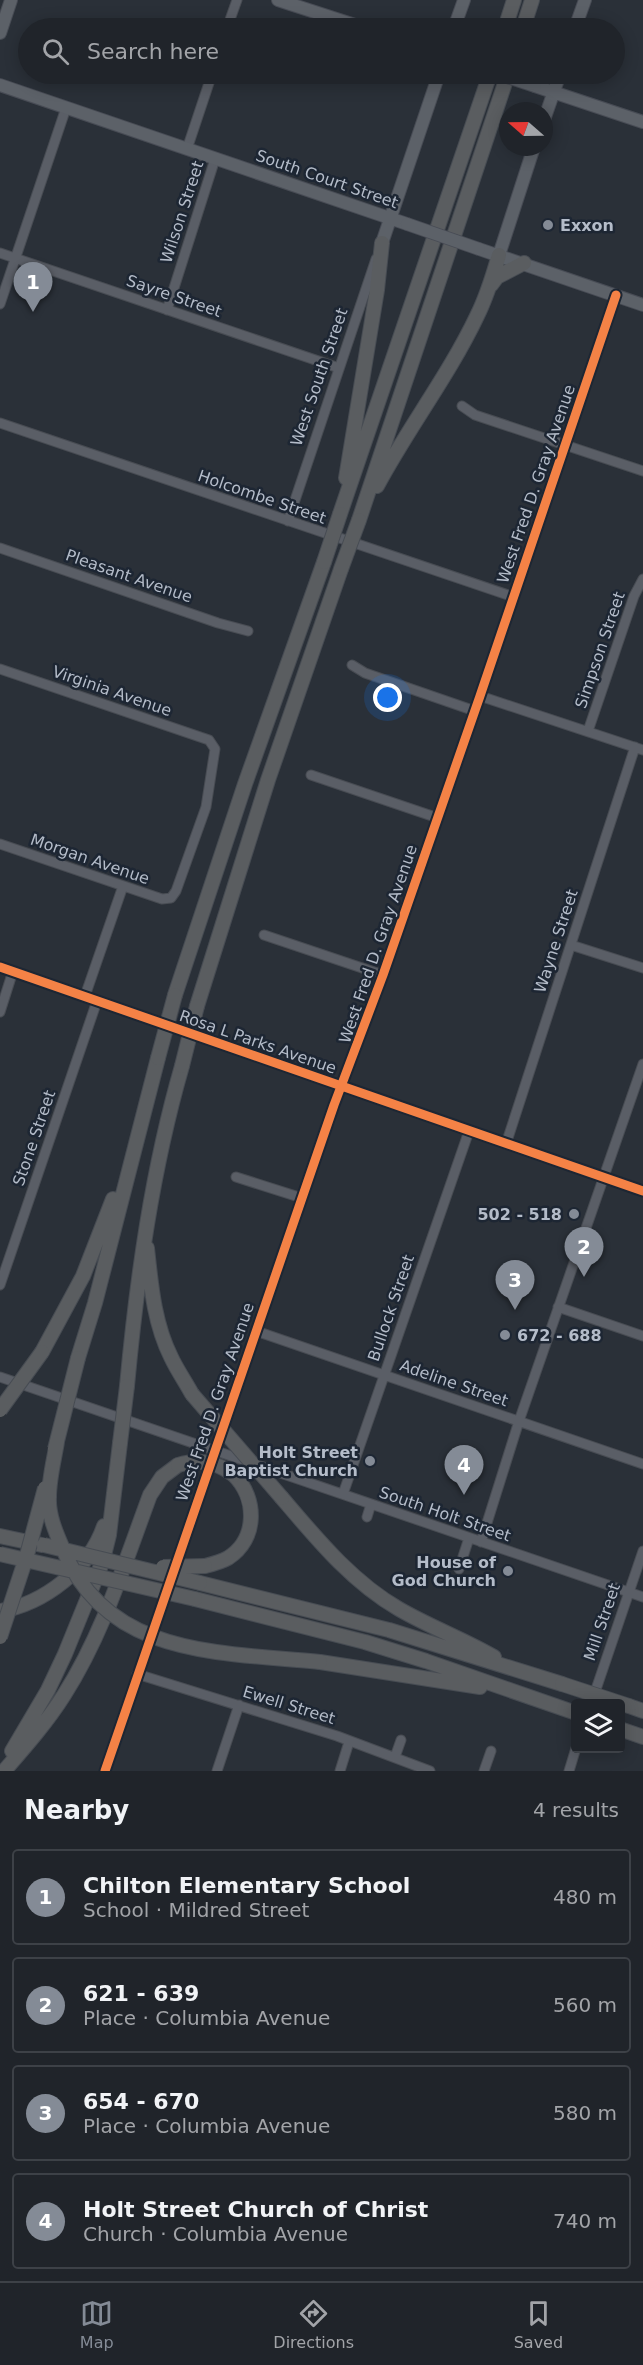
<!DOCTYPE html>
<meta charset="utf-8">
<style>
body{margin:0;font-family:"DejaVu Sans",sans-serif;background:#282c32;color:#f1f3f6}
.controls{position:absolute;right:18px;bottom:18px;display:grid;overflow:hidden;border-radius:6px;box-shadow:0 3px 15px #0003}
.controls button{width:54px;height:54px;display:grid;place-items:center;padding:0;border:0;border-bottom:2px solid #3d4147;background:#20242a;color:#f1f3f6;font:30px sans-serif}
.compass{position:absolute;left:499px;top:102px;width:54px;height:54px;border-radius:50%;background:#20242a;box-shadow:0 3px 15px #0003;rotate:290deg}
.you{position:absolute;left:388px;top:698px;width:21px;height:21px;margin:-15px;border:4px solid #fff;border-radius:50%;background:#1a73e8;box-shadow:0 0 0 9px #1a73e833}
.badge{display:grid;place-items:center;width:39px;height:39px;border-radius:50%;background:#848b96;color:#fff;font-size:20px;font-weight:700}
.pin{position:absolute;translate:-50% -50px;filter:drop-shadow(0 2px 3px #0008)}
.pin::after{content:'';position:absolute;top:32px;width:21px;height:18px;background:inherit;clip-path:polygon(0 0,100% 0,50% 100%)}
.list{margin:0;padding:0;list-style:none}
h2{display:flex;justify-content:space-between;align-items:center;height:78px;margin:0;padding:0 24px;font-size:26px}
h2 small{font-size:20px;font-weight:400;color:#a2a4a8}
.list li{display:grid;grid-template-columns:39px 1fr auto;gap:18px;align-items:center;box-sizing:border-box;height:96px;margin:0 12px 12px;padding:0 12px;border:2px solid #3d4147;border-radius:6px}
.list b{display:block;font-size:22px;white-space:nowrap}
.list p{margin:0;font-size:20px;white-space:nowrap;color:#a2a4a8}
.list em{font-size:20px;font-style:normal;color:#a2a4a8}
.icon{flex:none;width:33px;height:33px;fill:none;stroke:currentColor;stroke-width:2;stroke-linecap:round;stroke-linejoin:round}
.map{position:relative;flex:none;width:643px;height:1771px;overflow:hidden}
.search{position:absolute;background:#20242a;box-shadow:0 3px 15px #0003;left:18px;right:18px;top:18px;height:66px;display:flex;align-items:center;gap:15px;box-sizing:border-box;padding:0 21px;border-radius:33px;color:#a2a4a8;font-size:22px}
.sheet{height:510px;background:#20242a}
nav{display:flex;justify-content:space-around;align-items:center;box-sizing:border-box;height:84px;border-top:2px solid #3d4147;background:#20242a;font-size:16px;color:#a2a4a8}
nav a{display:grid;justify-items:center;gap:3px}
nav .on{color:#848b96}
.map>svg:first-child{display:block}
</style>
<div class="map">
<svg width="643" height="1771" viewBox="0 0 643 1771">
<rect width="100%" height="100%" fill="#2a3038"/>
<g fill="none" stroke-linecap="round" stroke-linejoin="round">
<!-- minor casing -->
<g stroke="#484c53" stroke-width="11">
<path id="minor" d="M227 28 237 0
M187 149 212 74
M0 253 339 368
M0 304 66 108
M167 310 215 159
M462 406 475 415 643 471
M0 423 514 597
M288 521 376 259
M0 548 218 623 248 631
M352 665 365 673 475 711
M0 669 209 740 215 749 206 807 176 891 171 898 162 899 0 844
M480 696 643 750
M588 731 634 596 643 579
M311 775 438 818
M264 935 383 975
M571 945 643 968
M0 967 643 1191
M85 996 123 886
M0 1012 13 971
M506 1144 635 747
M236 1177 302 1198
M0 1285 97 1001
M558 1307 643 1336
M256 1331 643 1464
M0 1377 643 1597
M343 1494 469 1131
M367 1517 371 1504
M481 1542 519 1421 643 1064
M459 1569 469 1538
M137 1674 337 1736 430 1771
M591 1704 643 1551
M395 1757 401 1740
M105 1771 334 1105 383 975 480 696 616 295
M217 1771 239 1705
M340 1771 349 1742
M484 1771 491 1751
M569 1771 576 1748"/>
</g>
<!-- major casing -->
<g stroke="#484c55" stroke-width="14">
<path id="major" d="M278 0 364 28
M454 28 464 0
M575 28 585 0
M0 33 11 0
M0 85 407 224
M535 86 643 122
M544 120 560 74
M382 243 439 74
M479 249 643 305
M499 255 534 147"/>
</g>
<!-- highway casing -->
<g stroke="#474c53" stroke-width="16">
<path id="highway" d="M505 28 514 0
M523 28 532 0
M491 285 497 277 524 263
M346 478 377 290 382 243
M377 486C408 428 449 375 477 316 487 296 493 276 499 255
M340 514 490 74
M359 520 508 74
M175 995 245 784 324 562
M197 1006 268 780 341 569
M147 1248C151 1285 154 1323 171 1357 177 1370 185 1381 192 1394
M42 1352 83 1276 113 1199
M78 1358 95 1303 158 1058
M127 1386C137 1278 152 1170 182 1066
M282 1498C317 1539 352 1582 399 1609 430 1627 463 1639 494 1657
M0 1536 42 1545
M205 1566C213 1564 221 1562 228 1558 258 1539 257 1498 234 1475
M200 1583 389 1630 562 1684
M195 1599 365 1642 426 1661 576 1713
M0 1611C44 1604 90 1568 104 1526
M320 1662 480 1687
M629 1706 643 1711
M620 1729 643 1737
M12 1751 48 1690 65 1654 102 1563 109 1535 120 1443
M4 1771C25 1747 47 1722 64 1695 103 1634 125 1562 150 1495L162 1477 178 1465"/>
</g>
<!-- minor -->
<use href="#minor" stroke="#5a5e66" stroke-width="9"/>
<!-- major -->
<use href="#major" stroke="#5c6168" stroke-width="12"/>
<!-- highway -->
<use href="#highway" stroke="#5a5d60" stroke-width="14"/>
<!-- major-bridge casing -->
<g stroke="#484c55" stroke-width="14" stroke-linecap="butt">
<path id="major-bridge" d="M498 74 535 86
M407 224 479 249"/>
</g>
<!-- highway-bridge casing -->
<g stroke="#474c53" stroke-width="16" stroke-linecap="butt">
<path id="highway-bridge" d="M324 562 340 514
M341 569 359 520
M158 1058 175 995
M182 1066 197 1006
M192 1394 282 1498
M0 1410 42 1352
M57 1442C54 1460 49 1479 49 1497 48 1515 56 1533 63 1549 107 1658 222 1652 320 1662
M120 1443 127 1386
M55 1449 78 1358
M178 1465C199 1458 217 1462 234 1475
M44 1545 200 1583
M0 1554 195 1599
M163 1567 205 1566
M0 1637 27 1555 45 1488
M562 1684 629 1706"/>
</g>
<!-- major-bridge -->
<use href="#major-bridge" stroke="#5c6168" stroke-width="12"/>
<!-- highway-bridge -->
<use href="#highway-bridge" stroke="#5a5d60" stroke-width="14"/>
<!-- cycleway casing -->
<g stroke="#1d2633" stroke-width="13">
<path id="cycleway" d="M0 967 643 1191
M105 1771 334 1105 383 975 480 696 616 295"/>
</g>
<!-- cycleway -->
<use href="#cycleway" stroke="#f48246" stroke-width="9"/>
</g>
<!-- markers -->
<g fill="#848b96" stroke="#1d2633" stroke-width="2">
<circle cx="548" cy="225" r="6"/>
<circle cx="574" cy="1214" r="6"/>
<circle cx="505" cy="1335" r="6"/>
<circle cx="370" cy="1461" r="6"/>
<circle cx="508" cy="1571" r="6"/>
</g>
<g text-anchor="middle" dominant-baseline="central" stroke-width="5" stroke-linejoin="round" paint-order="stroke">
<!-- street labels -->
<g font-size="16" fill="#b4bcc9" stroke="#1d2633">
<text transform="translate(327 179) rotate(19)">South Court Street</text>
<text transform="translate(182 212) rotate(-72)">Wilson Street</text>
<text transform="translate(174 296) rotate(19)">Sayre Street</text>
<text transform="translate(319 377) rotate(-71)">West South Street</text>
<text transform="translate(536 484) rotate(-71)">West Fred D. Gray Avenue</text>
<text transform="translate(262 497) rotate(19)">Holcombe Street</text>
<text transform="translate(129 576) rotate(19)">Pleasant Avenue</text>
<text transform="translate(600 650) rotate(-71)">Simpson Street</text>
<text transform="translate(112 691) rotate(19)">Virginia Avenue</text>
<text transform="translate(90 859) rotate(19)">Morgan Avenue</text>
<text transform="translate(556 941) rotate(-72)">Wayne Street</text>
<text transform="translate(378 944) rotate(-71)">West Fred D. Gray Avenue</text>
<text transform="translate(258 1042) rotate(19)">Rosa L Parks Avenue</text>
<text transform="translate(34 1138) rotate(-71)">Stone Street</text>
<text transform="translate(391 1308) rotate(-71)">Bullock Street</text>
<text transform="translate(454 1383) rotate(19)">Adeline Street</text>
<text transform="translate(215 1402) rotate(-71)">West Fred D. Gray Avenue</text>
<text transform="translate(445 1514) rotate(19)">South Holt Street</text>
<text transform="translate(602 1622) rotate(-71)">Mill Street</text>
<text transform="translate(289 1705) rotate(17)">Ewell Street</text>
</g>
<!-- poi labels -->
<g font-size="16" font-weight="bold" fill="#b4bcc9" stroke="#1d2633" text-anchor="end">
<text x="560" y="225" text-anchor="start">Exxon</text>
<text x="562" y="1214">502 - 518</text>
<text x="517" y="1335" text-anchor="start">672 - 688</text>
<text x="358" y="1452">Holt Street<tspan x="358" dy="18">Baptist Church</tspan></text>
<text x="496" y="1562">House of<tspan x="496" dy="18">God Church</tspan></text>
</g>
</g>
</svg>
<div class="controls">
<button><svg class="icon" aria-label="layers" viewBox="0 0 24 24"><path d="M12 4l9 5-9 5-9-5zM3 14l9 5 9-5"/></svg></button>
</div>
<svg class="compass" viewBox="-18 -18 36 36"><path d="M0-13l5 13h-10z" fill="#e53935"/><path d="M0 13l5-13h-10z" fill="#a2a4a8"/></svg>
<div class="you"></div>
<div class="pin badge" style="left:33px;top:312px">1</div>
<div class="pin badge" style="left:584px;top:1277px">2</div>
<div class="pin badge" style="left:515px;top:1310px">3</div>
<div class="pin badge" style="left:464px;top:1495px">4</div>
<div class="search"><svg class="icon" aria-label="search" viewBox="0 0 24 24"><circle cx="10" cy="10" r="6"/><path d="M15 15l6 6"/></svg>Search here</div>
</div>
<section class="sheet">
<h2>Nearby<small>4 results</small></h2>
<ul class="list">
<li><span class="badge">1</span><div><b>Chilton Elementary School</b><p>School · Mildred Street</p></div><em>480 m</em></li>
<li><span class="badge">2</span><div><b>621 - 639</b><p>Place · Columbia Avenue</p></div><em>560 m</em></li>
<li><span class="badge">3</span><div><b>654 - 670</b><p>Place · Columbia Avenue</p></div><em>580 m</em></li>
<li><span class="badge">4</span><div><b>Holt Street Church of Christ</b><p>Church · Columbia Avenue</p></div><em>740 m</em></li>
</ul>
</section>
<nav>
<a class="on"><svg class="icon" aria-label="map" viewBox="0 0 24 24"><path d="M3 6l6-2 6 2 6-2v14l-6 2-6-2-6 2zM9 4v14M15 6v14"/></svg>Map</a>
<a><svg class="icon" aria-label="directions" viewBox="0 0 24 24"><path d="M12 3l9 9-9 9-9-9zM9 14v-3h6M13 9l2 2-2 2"/></svg>Directions</a>
<a><svg class="icon" aria-label="saved" viewBox="0 0 24 24"><path d="M7 4h10v16l-5-4-5 4z"/></svg>Saved</a>
</nav>
